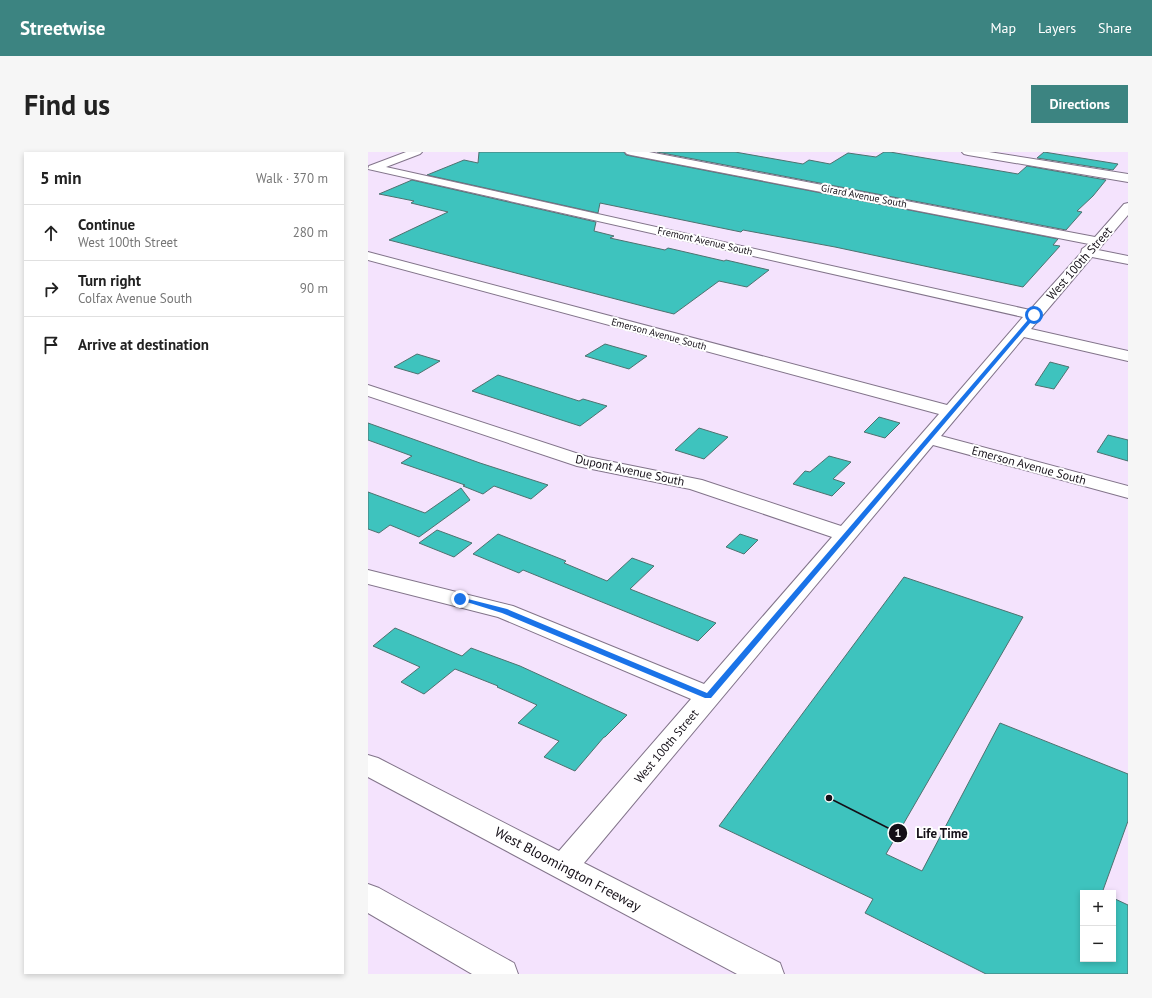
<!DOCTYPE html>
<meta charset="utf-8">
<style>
body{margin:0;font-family:"PT Sans",sans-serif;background:#f6f6f6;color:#222}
.controls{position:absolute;right:12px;bottom:12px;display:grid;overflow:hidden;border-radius:0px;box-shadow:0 2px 6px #0003}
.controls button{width:36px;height:36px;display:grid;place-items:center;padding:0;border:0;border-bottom:1px solid #e0e0e0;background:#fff;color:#222;font:20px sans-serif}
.stop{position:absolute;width:12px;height:12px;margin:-9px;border:3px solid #1a73e8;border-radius:50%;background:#fff}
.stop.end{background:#1a73e8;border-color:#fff;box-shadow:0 1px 4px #0008}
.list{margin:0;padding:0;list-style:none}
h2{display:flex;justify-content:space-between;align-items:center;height:52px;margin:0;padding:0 16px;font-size:17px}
h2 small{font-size:13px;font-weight:400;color:#767676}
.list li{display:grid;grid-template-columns:26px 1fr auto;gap:12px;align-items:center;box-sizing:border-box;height:56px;padding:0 16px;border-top:1px solid #e0e0e0}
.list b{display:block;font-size:15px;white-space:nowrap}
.list p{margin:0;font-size:13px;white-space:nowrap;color:#767676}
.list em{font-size:13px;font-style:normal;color:#767676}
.icon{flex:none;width:22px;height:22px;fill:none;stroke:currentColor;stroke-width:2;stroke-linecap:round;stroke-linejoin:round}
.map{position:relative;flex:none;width:760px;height:822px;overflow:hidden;border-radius:0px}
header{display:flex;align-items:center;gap:24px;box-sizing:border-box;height:56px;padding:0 20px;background:#3c8481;color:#fff}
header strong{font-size:19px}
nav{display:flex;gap:22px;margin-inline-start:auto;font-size:14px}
.intro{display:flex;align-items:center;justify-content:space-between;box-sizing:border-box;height:96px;padding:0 24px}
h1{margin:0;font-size:28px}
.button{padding:10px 18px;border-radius:0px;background:#3c8481;color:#fff;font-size:14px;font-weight:700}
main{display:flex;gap:24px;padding:0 24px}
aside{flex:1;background:#fff;border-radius:0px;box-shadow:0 2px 6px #0003}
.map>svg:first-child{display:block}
</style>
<header>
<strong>Streetwise</strong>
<nav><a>Map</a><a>Layers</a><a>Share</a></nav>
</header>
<div class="intro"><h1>Find us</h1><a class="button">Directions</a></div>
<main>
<aside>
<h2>5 min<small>Walk · 370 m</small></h2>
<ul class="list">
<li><svg class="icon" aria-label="ahead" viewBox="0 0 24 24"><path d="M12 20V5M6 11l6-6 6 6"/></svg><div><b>Continue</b><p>West 100th Street</p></div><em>280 m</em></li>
<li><svg class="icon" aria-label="right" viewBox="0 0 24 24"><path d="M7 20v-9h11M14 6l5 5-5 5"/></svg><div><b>Turn right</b><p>Colfax Avenue South</p></div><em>90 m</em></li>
<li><svg class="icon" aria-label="arrive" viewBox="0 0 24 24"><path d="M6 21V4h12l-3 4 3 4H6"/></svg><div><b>Arrive at destination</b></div></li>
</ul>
</aside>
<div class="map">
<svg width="760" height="822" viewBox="0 0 760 822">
<rect width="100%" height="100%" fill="#f4e3fd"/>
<!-- building -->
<path fill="#3ec3be" stroke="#4f716f" d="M111 0H256L258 3 263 4 690 87 685 93 692 94 655 135 467 95 375 78 373 80 232 51 230 61 59 23 96 8 110 11Z
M289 0H367L435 12 441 8 462 12 480 1 508 5 516 0H522L650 22 659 14 738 28 725 44 709 59 714 60 698 78Z
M676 0 750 12 745 18 669 6Z
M44 28 228 70 226 79 246 84 242 86 297 98 300 96 356 109 358 108 401 118 379 135 351 129 306 162 286 157 21 88 80 60 43 51 46 49 11 42Z
M237 192 279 204 261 217 217 204Z
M49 202 72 209 50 222 26 215Z
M682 210 701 215 686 237 667 233Z
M130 223 211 249 215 247 239 254 212 274 104 239Z
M511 265 532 271 517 286 496 280Z
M0 271 112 311 180 333 163 347 126 334 115 342 95 334 97 333 33 311 44 304 0 288Z
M331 276 360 285 336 307 307 298Z
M740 283 760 288V309L729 300Z
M461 304 483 310 465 327 477 331 464 344 425 332 437 319 442 320Z
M93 336 102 348 51 385 22 373 11 381 0 377V340L57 361Z
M69 378 104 391 86 405 51 391Z
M130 382 198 409 196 411 239 429 264 406 286 414 262 437 348 471 330 489 155 418 151 421 105 402Z
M372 382 390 388 376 402 358 395Z
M536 425 655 465 518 702 554 719 632 571 760 622V669L734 741H715V807H745V746L760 753V822H618L497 761 505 747 351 674Z
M27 476 94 504 103 496 152 514 259 563 237 585H236L207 619 176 605 191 589 150 571 169 553 129 535 130 534 87 517 56 542 33 530 52 515 5 494Z"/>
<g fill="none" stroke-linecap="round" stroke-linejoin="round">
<!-- minor casing -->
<g stroke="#82748a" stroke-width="2">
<path id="minor" d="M38 0H54L52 2 18 15 662 158 713 101 714 97 721 92 263 3 259 2 257 0H281L727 85 756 52 760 51V63L730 98 760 104V112L724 105 663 177 760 199V209L656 185 573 284 760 334V346L565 293 216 711 412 811 416 822H369L0 625V603L10 606 191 699 323 547 130 465 0 432V418L145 454 336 532 464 385 322 337 209 314 0 244V233L220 305 334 328 473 374 571 262 0 108V100L579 253 655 165 0 17 1 14Z
M594 0H621L760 22V30L600 3 596 2Z"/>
</g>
<!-- highway casing -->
<g stroke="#82748a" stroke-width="2">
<path id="highway" d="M0 732 11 736 146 811 150 822H104L0 761Z"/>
</g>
<!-- minor -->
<use href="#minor" fill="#fff" fill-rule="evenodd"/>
<!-- highway -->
<use href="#highway" fill="#fff" fill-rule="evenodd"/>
</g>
<!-- route -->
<path fill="#1a73e8" d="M665 162 669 163 343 546H337L134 461 89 447 92 445 139 457 339 541Z"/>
<g text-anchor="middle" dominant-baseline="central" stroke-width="4" stroke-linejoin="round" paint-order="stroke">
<!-- far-street labels -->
<g font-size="10" fill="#140f17" stroke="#fff">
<text transform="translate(496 44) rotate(11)">Girard Avenue South</text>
<text transform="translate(337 89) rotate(13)">Fremont Avenue South</text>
<text transform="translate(291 182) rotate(15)">Emerson Avenue South</text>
</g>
<!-- street labels -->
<g font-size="12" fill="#140f17" stroke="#fff">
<text transform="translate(711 111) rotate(-49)">West 100th Street</text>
<text transform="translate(661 313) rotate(15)">Emerson Avenue South</text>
<text transform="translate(262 318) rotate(12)">Dupont Avenue South</text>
<text transform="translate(298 594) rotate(-50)">West 100th Street</text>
</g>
<!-- near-street labels -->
<g font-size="14" fill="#140f17" stroke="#fff">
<text transform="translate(200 717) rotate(28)">West Bloomington Freeway</text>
</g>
</g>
<!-- callouts -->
<path fill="none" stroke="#140f17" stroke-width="1.5" d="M461 646L530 681"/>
<g fill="#140f17" stroke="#fff" stroke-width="1.5">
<circle cx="461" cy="646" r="4"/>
<circle cx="530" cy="681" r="10"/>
</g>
<g font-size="12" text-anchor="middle" font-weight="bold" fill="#fff">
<text x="530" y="685">1</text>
</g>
<g font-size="13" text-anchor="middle" font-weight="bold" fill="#140f17" stroke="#fff" stroke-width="4" stroke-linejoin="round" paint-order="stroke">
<text x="574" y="686">Life Time</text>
</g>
</svg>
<div class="controls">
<button>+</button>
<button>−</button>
</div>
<div class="stop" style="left:666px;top:163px"></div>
<div class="stop end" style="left:92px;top:447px"></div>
</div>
</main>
